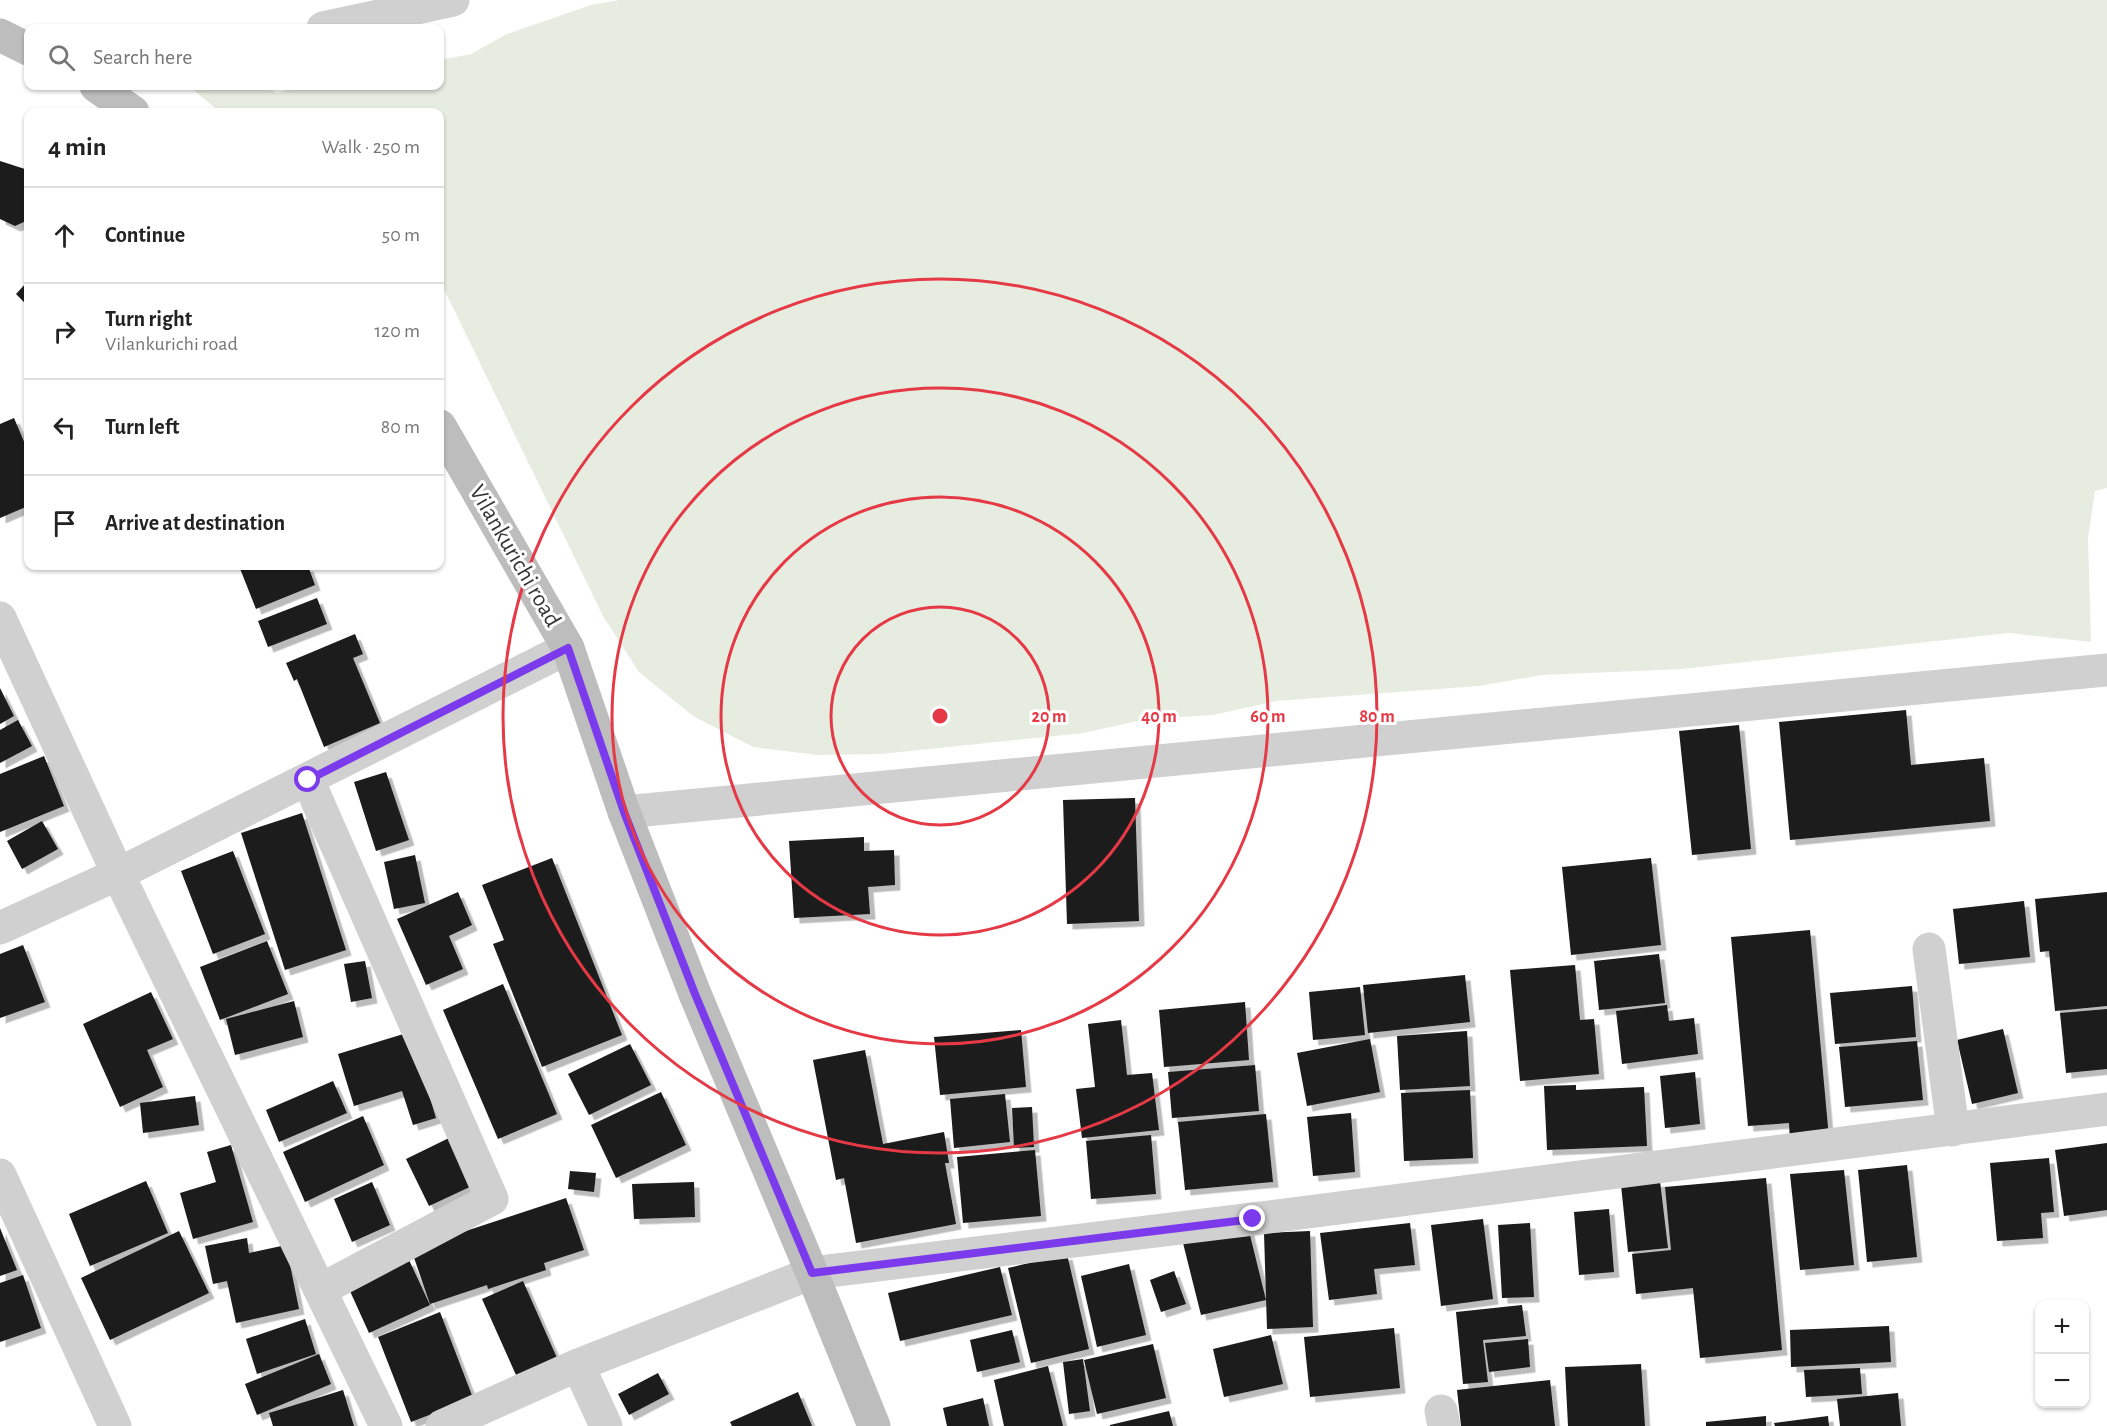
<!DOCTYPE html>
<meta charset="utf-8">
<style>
body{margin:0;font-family:"Alegreya Sans",sans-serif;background:#f2f2f2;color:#222}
.controls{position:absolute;right:18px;bottom:18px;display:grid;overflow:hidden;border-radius:12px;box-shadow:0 2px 4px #0004}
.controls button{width:54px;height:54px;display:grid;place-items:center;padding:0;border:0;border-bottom:2px solid #e0e0e0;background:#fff;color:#222;font:30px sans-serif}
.stop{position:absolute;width:18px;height:18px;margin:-14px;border:4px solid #7c3aed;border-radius:50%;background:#fff}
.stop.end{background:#7c3aed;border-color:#fff;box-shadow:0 2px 6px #0008}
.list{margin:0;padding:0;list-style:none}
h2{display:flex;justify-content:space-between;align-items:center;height:78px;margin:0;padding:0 24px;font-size:26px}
h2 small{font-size:20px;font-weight:400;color:#767676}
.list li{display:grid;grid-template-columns:39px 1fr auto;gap:18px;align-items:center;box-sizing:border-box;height:96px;padding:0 24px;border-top:2px solid #e0e0e0}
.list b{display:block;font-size:22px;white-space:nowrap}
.list p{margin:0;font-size:20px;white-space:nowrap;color:#767676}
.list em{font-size:20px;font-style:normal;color:#767676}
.icon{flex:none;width:33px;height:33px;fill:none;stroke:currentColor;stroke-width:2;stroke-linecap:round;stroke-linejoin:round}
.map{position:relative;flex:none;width:2107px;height:1426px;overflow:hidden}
.search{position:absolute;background:#fff;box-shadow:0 2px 4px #0004;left:24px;top:24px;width:420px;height:66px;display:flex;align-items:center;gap:15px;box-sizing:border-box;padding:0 21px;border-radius:12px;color:#767676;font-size:22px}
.panel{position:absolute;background:#fff;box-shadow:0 2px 4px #0004;left:24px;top:108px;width:420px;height:462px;border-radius:12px}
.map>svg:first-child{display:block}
</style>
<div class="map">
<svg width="2107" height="1426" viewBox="0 0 2107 1426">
<defs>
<filter id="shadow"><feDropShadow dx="5.5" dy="5.5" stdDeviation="0" flood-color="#0004"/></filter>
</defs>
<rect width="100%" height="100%" fill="#fff"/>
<!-- green -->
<path fill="#e6ecdf" d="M620 0H2107V488L2095 491 2088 538 2091 642 2008 633 1682 669 1542 675 1479 686 1276 701 1213 715 1146 719 1084 733 881 754 817 755 753 747 693 716 639 672 603 616 440 281V112H220L189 86H263L277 93 305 86H440V60L471 54 507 34 591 5Z"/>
<!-- building -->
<path fill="#1a1a1a" filter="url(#shadow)" d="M0 161 28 170V220L15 226 0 219Z
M28 281V306L16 294Z
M14 418 28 451V506L0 518V424Z
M239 566H308L315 585 256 609Z
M317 598 327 624 268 647 258 621Z
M355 634 363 654 353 658 380 723 324 747 297 679 294 681 286 663Z
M0 688 14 716 0 724Z
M1906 710 1911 765 1984 758 1990 821 1790 840 1779 722Z
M18 720 32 746 0 763V730Z
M1739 725 1751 849 1692 855 1679 731Z
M44 756 64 806 0 832V774Z
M386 772 409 840 376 851 354 782Z
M1135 798 1139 921 1067 924 1063 800Z
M302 813 346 950 285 970 241 833Z
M42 821 58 849 22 869 7 841Z
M864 837V851L894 850 895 885 868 887 870 914 794 918 789 841Z
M233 851 265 934 213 954 181 871Z
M415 855 425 903 394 909 384 862Z
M552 858 622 1035 542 1067 493 944 504 940 482 885Z
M1651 858 1661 945 1571 955 1562 867Z
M458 892 472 925 449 936 463 969 426 985 397 919Z
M2107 892V1006L2055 1011 2049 951 2040 952 2035 899Z
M2024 901 2030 957 1959 964 1953 909Z
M1810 930 1829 1138 1790 1142 1789 1123 1748 1126 1731 937Z
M267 941 288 994 220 1020 200 967Z
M23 945 45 1002 0 1018V954Z
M1659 954 1665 1003 1599 1010 1594 961Z
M365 961 372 998 351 1002 344 964Z
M1575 965 1580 1020 1594 1019 1599 1074 1520 1081 1510 970Z
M1465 975 1470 1022 1368 1033 1363 985Z
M503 984 557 1114 498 1139 443 1010Z
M1912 986 1916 1037 1835 1044 1830 993Z
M1360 987 1365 1035 1313 1040 1309 992Z
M151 992 173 1039 147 1050 163 1087 120 1107 83 1024Z
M294 1001 303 1037 235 1055 226 1019Z
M1245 1002 1249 1060 1164 1067 1159 1010Z
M1667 1005 1669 1021 1694 1018 1698 1054 1622 1064 1616 1011Z
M2107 1009V1069L2066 1073 2060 1013Z
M1121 1020 1127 1075 1152 1073 1159 1130 1082 1138 1076 1089 1095 1087 1088 1024Z
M2003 1029 2018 1093 1972 1104 1957 1040Z
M1021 1030 1026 1087 940 1095 934 1037Z
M1467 1031 1470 1086 1400 1090 1397 1036Z
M410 1032 436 1118 413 1125 402 1091 354 1106 338 1054Z
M1370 1039 1380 1092 1307 1106 1297 1053Z
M1917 1041 1923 1100 1845 1107 1839 1047Z
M630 1044 651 1085 589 1115 568 1074Z
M865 1050 883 1144 944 1132 949 1163H945L956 1224 856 1243 844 1178 836 1180 813 1060Z
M1255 1065 1259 1111 1172 1118 1168 1072Z
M1695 1072 1700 1124 1665 1128 1660 1076Z
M333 1081 347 1113 279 1142 266 1110Z
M1576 1085V1090L1644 1087 1647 1146 1547 1150 1544 1086Z
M1470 1090 1473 1158 1404 1161 1401 1093Z
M661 1092 686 1145 616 1178 591 1125Z
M1005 1094 1010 1142 954 1148 950 1099Z
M195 1096 199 1125 143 1133 140 1103Z
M1032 1107 1034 1147 1014 1148 1012 1108Z
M1351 1113 1355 1172 1313 1176 1307 1117Z
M1266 1114 1273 1182 1185 1190 1178 1122Z
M363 1116 384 1165 305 1202 283 1152Z
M1151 1135 1156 1194 1091 1199 1086 1141Z
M451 1137 474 1185 429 1206 406 1159Z
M2107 1143V1210L2064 1216 2055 1150Z
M231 1145 253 1222 193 1239 180 1193 216 1182 207 1152Z
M1035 1150 1041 1216 963 1223 957 1157Z
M2049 1158 2054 1212 2041 1213 2043 1238 1997 1241 1990 1163Z
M1907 1165 1917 1257 1867 1262 1858 1170Z
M1844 1170 1854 1265 1800 1270 1790 1174Z
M570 1171 596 1173 594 1192 568 1189Z
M1766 1178 1782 1350 1700 1358 1693 1288 1636 1294 1632 1254 1671 1250 1665 1187Z
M146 1181 168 1233 90 1266 69 1214Z
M1660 1181 1668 1248 1628 1252 1621 1185Z
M372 1182 390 1225 352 1242 334 1199Z
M694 1182 695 1217 634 1219 632 1184Z
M566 1198 584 1250 544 1263 546 1270 488 1289 487 1285 430 1304 411 1249Z
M1609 1209 1614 1272 1579 1275 1574 1212Z
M1483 1219 1493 1299 1441 1306 1431 1225Z
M1410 1223 1415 1265 1374 1269 1377 1294 1329 1300 1320 1233Z
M1530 1223 1534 1297 1502 1298 1498 1225Z
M1248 1227 1266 1300 1201 1315 1183 1243Z
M0 1228 17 1270 0 1276Z
M179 1231 209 1293 110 1340 81 1278Z
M1310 1231 1313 1327 1267 1329 1264 1233Z
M247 1238 249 1253 286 1245 299 1309 236 1323 227 1281 213 1284 205 1246Z
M1067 1254 1089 1349 1031 1363 1008 1268Z
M409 1260 430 1305 369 1333 345 1280Z
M1129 1264 1146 1335 1097 1347 1081 1276Z
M1000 1267 1012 1315 900 1341 888 1293Z
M1174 1271 1186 1304 1161 1312 1150 1280Z
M23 1275 41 1328 0 1342V1283Z
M523 1281 557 1358 516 1375 482 1299Z
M1522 1305 1526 1336 1483 1340 1488 1382 1463 1384 1456 1312Z
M440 1312 473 1398 411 1422 378 1337Z
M305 1319 316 1354 257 1374 246 1339Z
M1889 1326 1891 1362 1791 1367 1790 1330Z
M1394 1328 1400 1388 1310 1397 1304 1337Z
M1012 1330 1020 1362 977 1372 970 1340Z
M1271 1335 1283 1384 1224 1397 1213 1349Z
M1528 1339 1530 1367 1489 1372 1485 1343Z
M1153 1344 1166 1398 1097 1414 1084 1360Z
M319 1354 331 1384 257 1415 245 1384Z
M1083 1359 1090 1411 1069 1414 1063 1362Z
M1641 1364 1645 1426H1568L1565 1367Z
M1048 1366 1063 1426H1004L994 1380Z
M1860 1368 1862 1394 1806 1397 1804 1370Z
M658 1373 669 1394 629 1415 618 1394Z
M1550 1380 1555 1426H1461L1457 1390Z
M343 1390 354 1426H273L269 1413Z
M798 1392 812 1426H732L730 1422Z
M1898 1393 1901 1426H1840L1837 1399Z
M983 1398 989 1426H947L943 1408Z
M1169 1411 1173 1426H1110V1425Z
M1766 1416V1426H1706V1422Z
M1828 1416 1829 1426H1775L1774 1423Z"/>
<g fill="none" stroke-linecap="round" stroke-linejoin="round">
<!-- minor -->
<path stroke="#d0d0d0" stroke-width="33" d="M323 28 453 0
M0 618 118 874 386 1426
M308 780 492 1199 320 1290
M624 812 2107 670
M0 928 118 874 568 648
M1929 949 1953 1130
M0 1175 115 1426
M578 1365 606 1426
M1441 1411 1444 1426
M442 1426 578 1365 812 1273 1253 1219 2107 1109"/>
<!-- secondary -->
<path stroke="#bdbdbd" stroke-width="33" d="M0 35 28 49
M96 86 133 112
M440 426 568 648 624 812 695 994 812 1273 874 1426"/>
</g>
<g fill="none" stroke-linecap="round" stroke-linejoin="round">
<!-- route -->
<path stroke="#7c3aed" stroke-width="8" d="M308 780 568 648 624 812 695 994 812 1273 1253 1219"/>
</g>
<!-- distance rings -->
<g fill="none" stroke="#e63946" stroke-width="3">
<circle cx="940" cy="716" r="109"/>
<circle cx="940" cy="716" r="219"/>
<circle cx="940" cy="716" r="328"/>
<circle cx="940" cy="716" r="437"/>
</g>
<g text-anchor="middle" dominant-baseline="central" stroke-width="6" stroke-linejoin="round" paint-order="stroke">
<!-- street labels -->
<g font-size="24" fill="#333" stroke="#fff">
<text transform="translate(515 556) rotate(60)">Vilankurichi road</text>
</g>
</g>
<circle cx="940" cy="716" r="9" fill="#e63946" stroke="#fff" stroke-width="3"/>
<g font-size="18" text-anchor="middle" font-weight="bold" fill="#e63946" stroke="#fff" stroke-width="6" stroke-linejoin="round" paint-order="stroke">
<text x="1049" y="722">20 m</text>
<text x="1159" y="722">40 m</text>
<text x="1268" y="722">60 m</text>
<text x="1377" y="722">80 m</text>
</g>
</svg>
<div class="controls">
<button>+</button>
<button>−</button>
</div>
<div class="stop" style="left:308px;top:780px"></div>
<div class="stop end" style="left:1253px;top:1219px"></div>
<div class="search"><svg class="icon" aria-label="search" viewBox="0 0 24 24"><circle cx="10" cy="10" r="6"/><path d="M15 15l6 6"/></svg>Search here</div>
<section class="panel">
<h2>4 min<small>Walk · 250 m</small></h2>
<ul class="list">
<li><svg class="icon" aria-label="ahead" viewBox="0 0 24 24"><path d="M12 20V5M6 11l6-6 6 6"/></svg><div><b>Continue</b></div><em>50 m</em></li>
<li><svg class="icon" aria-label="right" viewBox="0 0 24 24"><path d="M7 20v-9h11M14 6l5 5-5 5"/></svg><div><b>Turn right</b><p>Vilankurichi road</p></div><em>120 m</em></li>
<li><svg class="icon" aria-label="left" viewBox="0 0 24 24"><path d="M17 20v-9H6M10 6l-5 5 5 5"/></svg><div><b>Turn left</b></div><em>80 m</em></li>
<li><svg class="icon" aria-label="arrive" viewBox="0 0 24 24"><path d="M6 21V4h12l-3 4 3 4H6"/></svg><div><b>Arrive at destination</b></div></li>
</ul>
</section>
</div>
